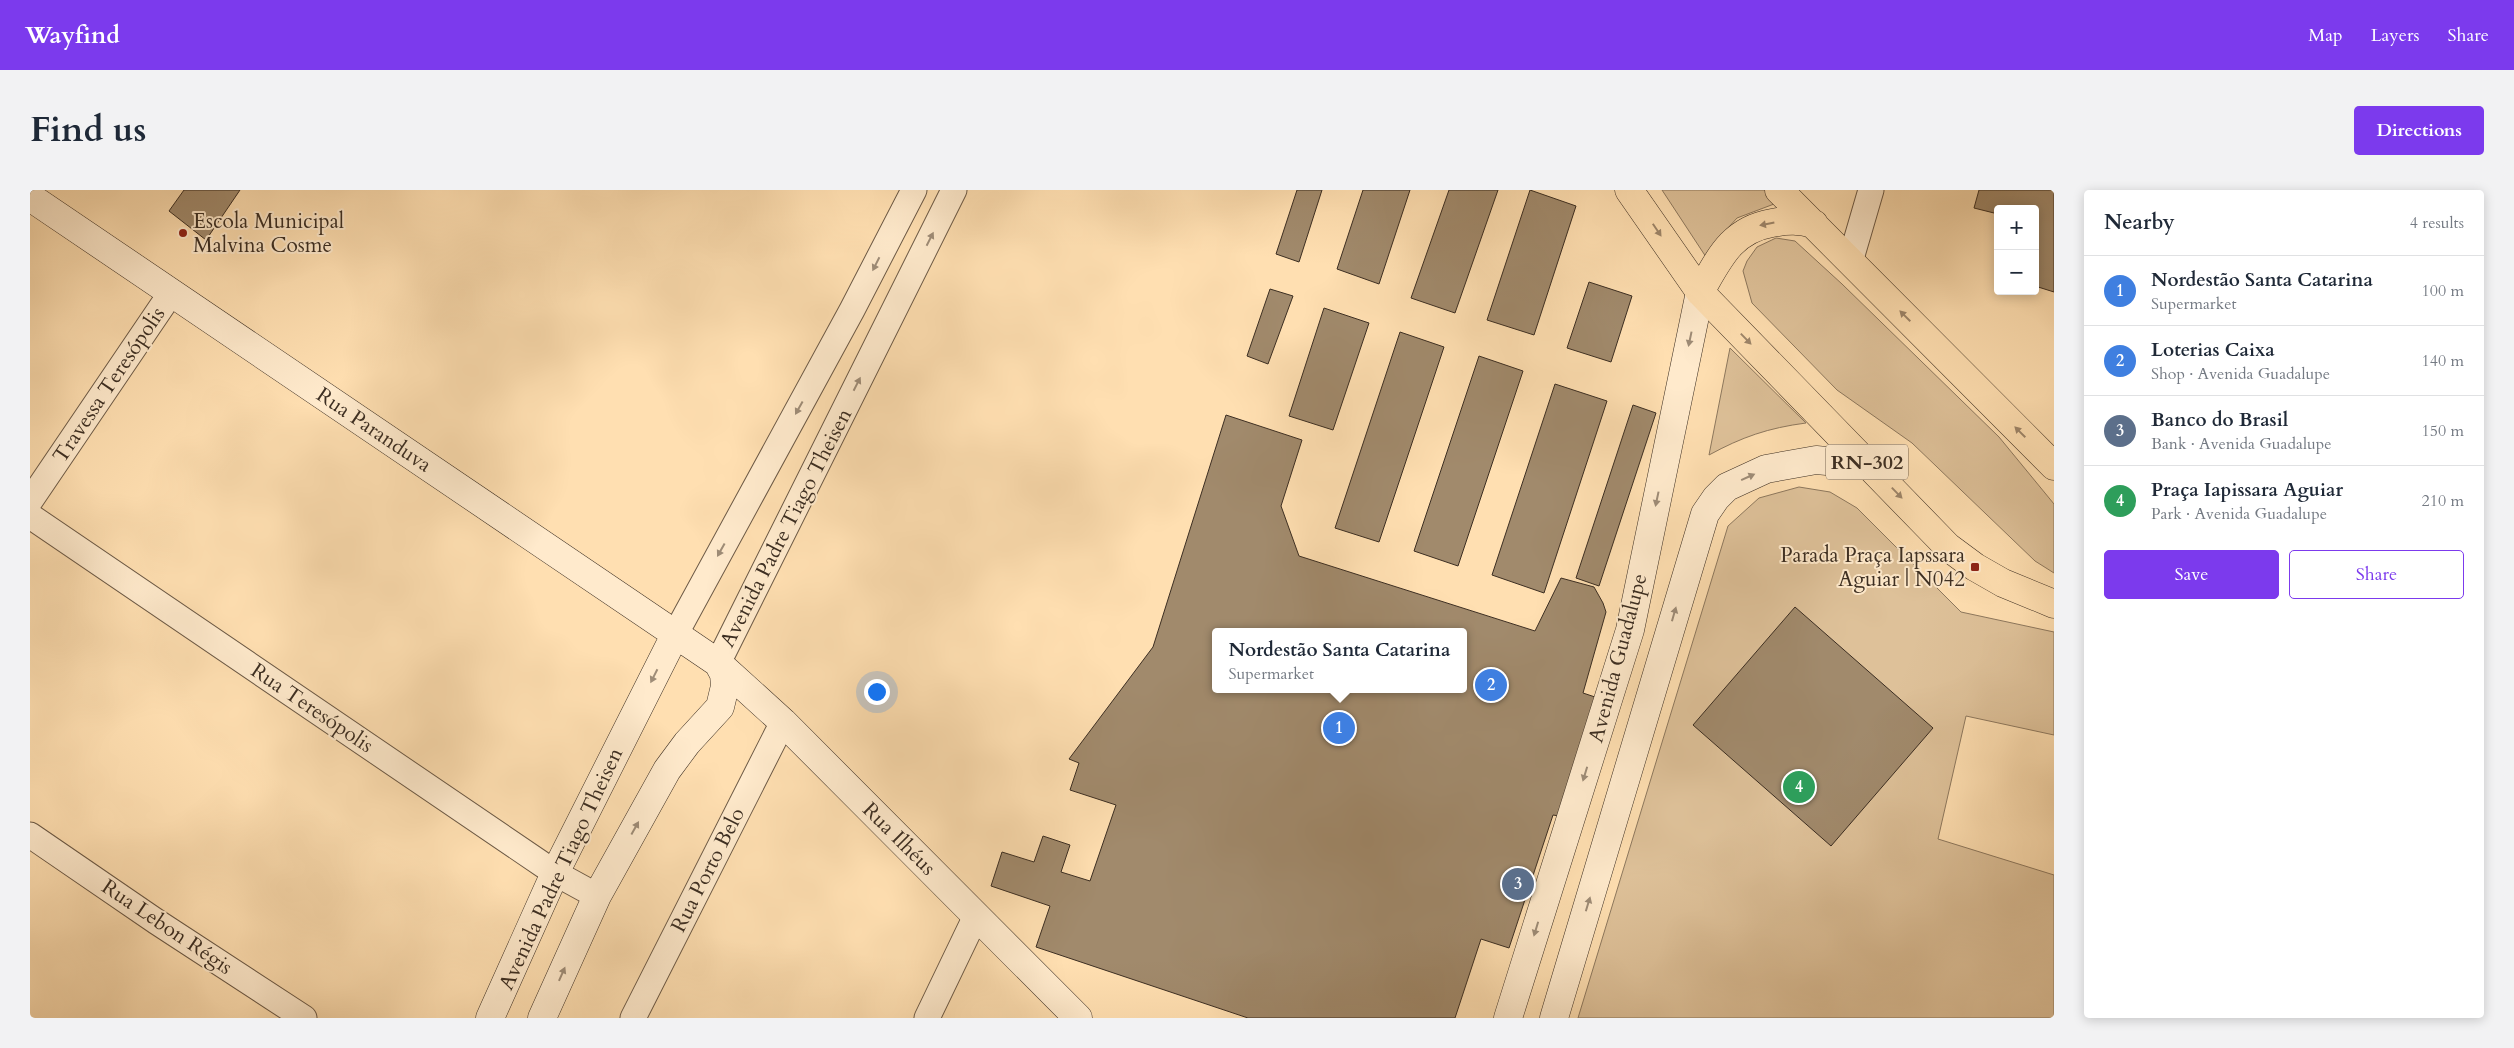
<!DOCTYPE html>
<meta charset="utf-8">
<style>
body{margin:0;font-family:Cardo,serif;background:#f2f2f3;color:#1f2937}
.controls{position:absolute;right:15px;top:15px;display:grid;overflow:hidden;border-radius:5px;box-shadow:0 2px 12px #0003}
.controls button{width:45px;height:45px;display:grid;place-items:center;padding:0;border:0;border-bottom:1px solid #e0e1e3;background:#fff;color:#1f2937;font:25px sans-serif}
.you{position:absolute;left:846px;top:501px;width:18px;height:18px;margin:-12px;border:4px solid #fff;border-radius:50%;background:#1a73e8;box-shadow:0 0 0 8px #1a73e833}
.badge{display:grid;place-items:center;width:32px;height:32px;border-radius:50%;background:#7c3aed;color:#fff;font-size:16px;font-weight:700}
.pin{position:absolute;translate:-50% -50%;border:2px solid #fff;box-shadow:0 1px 5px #0006}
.popup{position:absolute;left:1182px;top:438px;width:255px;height:65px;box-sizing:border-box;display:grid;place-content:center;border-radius:5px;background:#fff;filter:drop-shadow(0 1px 4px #0005);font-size:16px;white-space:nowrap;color:#747a83}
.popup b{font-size:19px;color:#1f2937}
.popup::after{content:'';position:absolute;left:50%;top:100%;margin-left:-10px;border:10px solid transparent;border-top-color:#fff}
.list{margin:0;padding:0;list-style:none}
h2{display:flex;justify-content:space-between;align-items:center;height:65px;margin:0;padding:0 20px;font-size:21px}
h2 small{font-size:16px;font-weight:400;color:#747a83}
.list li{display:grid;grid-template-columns:32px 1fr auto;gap:15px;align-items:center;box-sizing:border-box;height:70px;padding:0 20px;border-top:1px solid #e0e1e3}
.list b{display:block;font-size:19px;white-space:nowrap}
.list p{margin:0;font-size:16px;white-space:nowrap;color:#747a83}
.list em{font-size:16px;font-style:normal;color:#747a83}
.actions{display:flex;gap:10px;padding:15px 20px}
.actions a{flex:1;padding:11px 0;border:1px solid #7c3aed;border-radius:5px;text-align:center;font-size:18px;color:#7c3aed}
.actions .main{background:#7c3aed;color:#fff}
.map{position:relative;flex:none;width:2024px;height:828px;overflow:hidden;border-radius:5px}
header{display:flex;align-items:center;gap:30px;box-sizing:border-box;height:70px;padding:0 25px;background:#7c3aed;color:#fff}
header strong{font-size:24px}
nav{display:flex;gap:28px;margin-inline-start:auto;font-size:18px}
.intro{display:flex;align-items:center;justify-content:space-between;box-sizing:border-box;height:120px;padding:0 30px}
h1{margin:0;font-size:35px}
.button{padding:12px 22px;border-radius:5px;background:#7c3aed;color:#fff;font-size:18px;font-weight:700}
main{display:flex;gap:30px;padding:0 30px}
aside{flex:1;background:#fff;border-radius:5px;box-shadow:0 2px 12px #0003}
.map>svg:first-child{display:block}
</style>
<header>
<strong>Wayfind</strong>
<nav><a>Map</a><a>Layers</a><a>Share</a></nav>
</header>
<div class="intro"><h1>Find us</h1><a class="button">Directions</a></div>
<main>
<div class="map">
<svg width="2024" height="828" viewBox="0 0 2024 828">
<rect width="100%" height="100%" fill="#ffdfb1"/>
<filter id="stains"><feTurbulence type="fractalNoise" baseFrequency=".004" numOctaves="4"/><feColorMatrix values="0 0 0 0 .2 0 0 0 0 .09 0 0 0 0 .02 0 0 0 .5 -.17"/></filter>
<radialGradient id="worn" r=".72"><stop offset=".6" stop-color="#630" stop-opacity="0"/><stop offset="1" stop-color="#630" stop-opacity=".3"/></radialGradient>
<!-- green -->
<path fill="#dec199" stroke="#8d785e" d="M1632 0H1741L1752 11 1707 28 1698 38 1678 70Z
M1746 48 1765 51 1812 94 1969 247 2024 314V383L2005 371 1882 253 1807 200 1722 113 1713 81 1717 71 1727 57Z
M1700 158 1776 233C1738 238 1712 247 1679 265Z
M1769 297 1800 302 1827 318 1931 422 2024 442V545L1936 526 1908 649 2024 685V828H1548L1698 336 1729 308Z"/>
<!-- building -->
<path fill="#a18a6c" stroke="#3c2e22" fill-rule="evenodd" d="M154 0H210L176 50 139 21Z
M1267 0H1292L1269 72 1246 64Z
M1333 0H1380L1349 94 1307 79Z
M1419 0H1468L1425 123 1381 108Z
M1500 0 1546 16 1504 145 1457 130Z
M1949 0H2024V102L2005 96V19H1968V24L1944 18Z
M1559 92 1602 106 1581 172 1537 158Z
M1240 99 1263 106 1238 174 1217 166Z
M1294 118 1339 133 1303 240 1259 226Z
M1370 142 1414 157 1349 352 1305 338Z
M1449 166 1493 181 1428 376 1384 361Z
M1525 194 1577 211 1514 403 1462 385Z
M1603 215 1626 223 1569 396 1546 388Z
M1196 225 1272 250 1251 316 1269 366 1505 441 1531 388 1564 397 1573 413 1576 422 1553 503 1565 507 1529 626 1523 625 1479 758 1451 749 1425 828H1218L1006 757 1020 716 961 696 972 662 1004 672 1013 646 1040 655 1031 682 1060 691 1086 615 1040 600 1049 573 1039 569 1123 457ZM1185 442H1433V499H1185Z
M1765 417 1903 538 1801 656 1663 535Z"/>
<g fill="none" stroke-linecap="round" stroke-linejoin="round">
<!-- street casing -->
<g stroke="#6d5a46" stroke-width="27">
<path id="street" d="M1820 72 1841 0
M0 311 141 103
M0 326 525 683 567 706
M646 443 822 120 884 0
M688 473 924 0
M0 645 127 732 274 828
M603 828 753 532
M897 828 946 726"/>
</g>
<!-- secondary casing -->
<g stroke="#3c2e22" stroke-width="29">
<path id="secondary" d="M0 7 688 473 753 532 1048 828
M460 828 525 683 646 443
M512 828 567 706 637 580 657 553 690 517 695 496 694 484 688 473
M1478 828 1600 440 1670 102
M1524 828 1675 324 1686 308 1697 297 1736 279 1786 270 1841 275"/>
</g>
<!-- primary casing -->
<g stroke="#3c2e22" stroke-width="29">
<path id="primary" d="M1599 0 1670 102 1918 357 1945 377 1973 393 2024 414
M1749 0 2024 276
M1670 102C1689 69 1701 40 1742 33 1758 30 1769 30 1784 34"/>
</g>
<!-- street -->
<use href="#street" stroke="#ffeacc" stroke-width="25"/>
<!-- secondary -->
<use href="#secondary" stroke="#ffeacc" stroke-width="28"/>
<!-- primary -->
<use href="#primary" stroke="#ffdfb1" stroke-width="28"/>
</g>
<!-- one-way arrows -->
<defs><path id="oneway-solid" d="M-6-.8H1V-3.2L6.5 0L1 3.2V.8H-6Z" transform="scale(1.25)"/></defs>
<g fill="#9e866a">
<use href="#oneway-solid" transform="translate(1737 34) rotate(169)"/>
<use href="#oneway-solid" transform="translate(1627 40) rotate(56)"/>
<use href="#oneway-solid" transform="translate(1875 126) rotate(-135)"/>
<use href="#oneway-solid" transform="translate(1716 149) rotate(46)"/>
<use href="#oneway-solid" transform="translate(1990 242) rotate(-135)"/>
<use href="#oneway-solid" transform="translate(1867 303) rotate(46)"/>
</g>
<g fill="#9e8c77">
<use href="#oneway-solid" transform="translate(900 49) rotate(-63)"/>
<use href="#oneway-solid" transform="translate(846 74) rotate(117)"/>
<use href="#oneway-solid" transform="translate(1660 149) rotate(102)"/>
<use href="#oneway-solid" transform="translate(827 194) rotate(-63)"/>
<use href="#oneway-solid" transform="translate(769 218) rotate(119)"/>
<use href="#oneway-solid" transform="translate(1718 287) rotate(-24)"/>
<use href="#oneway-solid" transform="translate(1627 309) rotate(102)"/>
<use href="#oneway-solid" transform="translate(691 360) rotate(119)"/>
<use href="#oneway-solid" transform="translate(1644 424) rotate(-74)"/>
<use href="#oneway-solid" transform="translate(624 486) rotate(117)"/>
<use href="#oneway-solid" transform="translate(1555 584) rotate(107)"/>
<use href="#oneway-solid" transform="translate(605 638) rotate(-61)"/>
<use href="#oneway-solid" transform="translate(1558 714) rotate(-73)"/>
<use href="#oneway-solid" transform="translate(1506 739) rotate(107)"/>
<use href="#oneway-solid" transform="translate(532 784) rotate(-66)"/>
</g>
<!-- markers -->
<g fill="#8f2418" stroke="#ffeacc" stroke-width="2">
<circle cx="153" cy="43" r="5"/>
<rect x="1940" y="372" width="10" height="10" rx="2.5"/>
</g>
<g text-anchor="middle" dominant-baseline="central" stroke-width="4" stroke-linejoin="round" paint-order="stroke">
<!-- shield labels -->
<rect fill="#ffeacc" stroke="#766655" stroke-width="1" x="1796" y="254.5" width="82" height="35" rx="4"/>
<g font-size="20" font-weight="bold" fill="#3c2e22">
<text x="1837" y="272">RN-302</text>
</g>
<!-- poi labels -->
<g font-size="21" fill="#3c2e22" stroke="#ffeacc" text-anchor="start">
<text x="163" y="31">Escola Municipal<tspan x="163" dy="24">Malvina Cosme</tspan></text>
<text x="1935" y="365" text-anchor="end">Parada Praça Iapssara<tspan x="1935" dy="24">Aguiar | N042</tspan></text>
</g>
<!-- street labels -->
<g font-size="21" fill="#3c2e22" stroke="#ffeacc">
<text transform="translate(79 195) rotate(-56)">Travessa Teresópolis</text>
<text transform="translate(344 240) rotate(34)">Rua Paranduva</text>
<text transform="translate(756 338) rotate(-63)">Avenida Padre Tiago Theisen</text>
<text transform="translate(1588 468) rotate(-75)">Avenida Guadalupe</text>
<text transform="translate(282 518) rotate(34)">Rua Teresópolis</text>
<text transform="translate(869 649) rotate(45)">Rua Ilhéus</text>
<text transform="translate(531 679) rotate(-65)">Avenida Padre Tiago Theisen</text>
<text transform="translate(678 680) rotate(-63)">Rua Porto Belo</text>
<text transform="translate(137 737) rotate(34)">Rua Lebon Régis</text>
</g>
</g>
<rect width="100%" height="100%" filter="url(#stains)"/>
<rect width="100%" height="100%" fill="url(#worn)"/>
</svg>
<div class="controls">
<button>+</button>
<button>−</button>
</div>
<div class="you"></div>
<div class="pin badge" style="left:1309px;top:538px;background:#3f7fe0">1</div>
<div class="popup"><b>Nordestão Santa Catarina</b>Supermarket</div>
<div class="pin badge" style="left:1461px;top:495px;background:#3f7fe0">2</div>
<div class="pin badge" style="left:1488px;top:694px;background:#5c6f8a">3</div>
<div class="pin badge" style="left:1769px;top:597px;background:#2e9e5b">4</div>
</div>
<aside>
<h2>Nearby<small>4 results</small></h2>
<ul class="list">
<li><span class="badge" style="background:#3f7fe0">1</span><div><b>Nordestão Santa Catarina</b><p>Supermarket</p></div><em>100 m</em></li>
<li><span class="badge" style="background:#3f7fe0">2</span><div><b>Loterias Caixa</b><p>Shop · Avenida Guadalupe</p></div><em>140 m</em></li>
<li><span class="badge" style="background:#5c6f8a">3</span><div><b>Banco do Brasil</b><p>Bank · Avenida Guadalupe</p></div><em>150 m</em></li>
<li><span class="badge" style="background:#2e9e5b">4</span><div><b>Praça Iapissara Aguiar</b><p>Park · Avenida Guadalupe</p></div><em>210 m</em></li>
</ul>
<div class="actions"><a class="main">Save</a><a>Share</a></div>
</aside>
</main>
